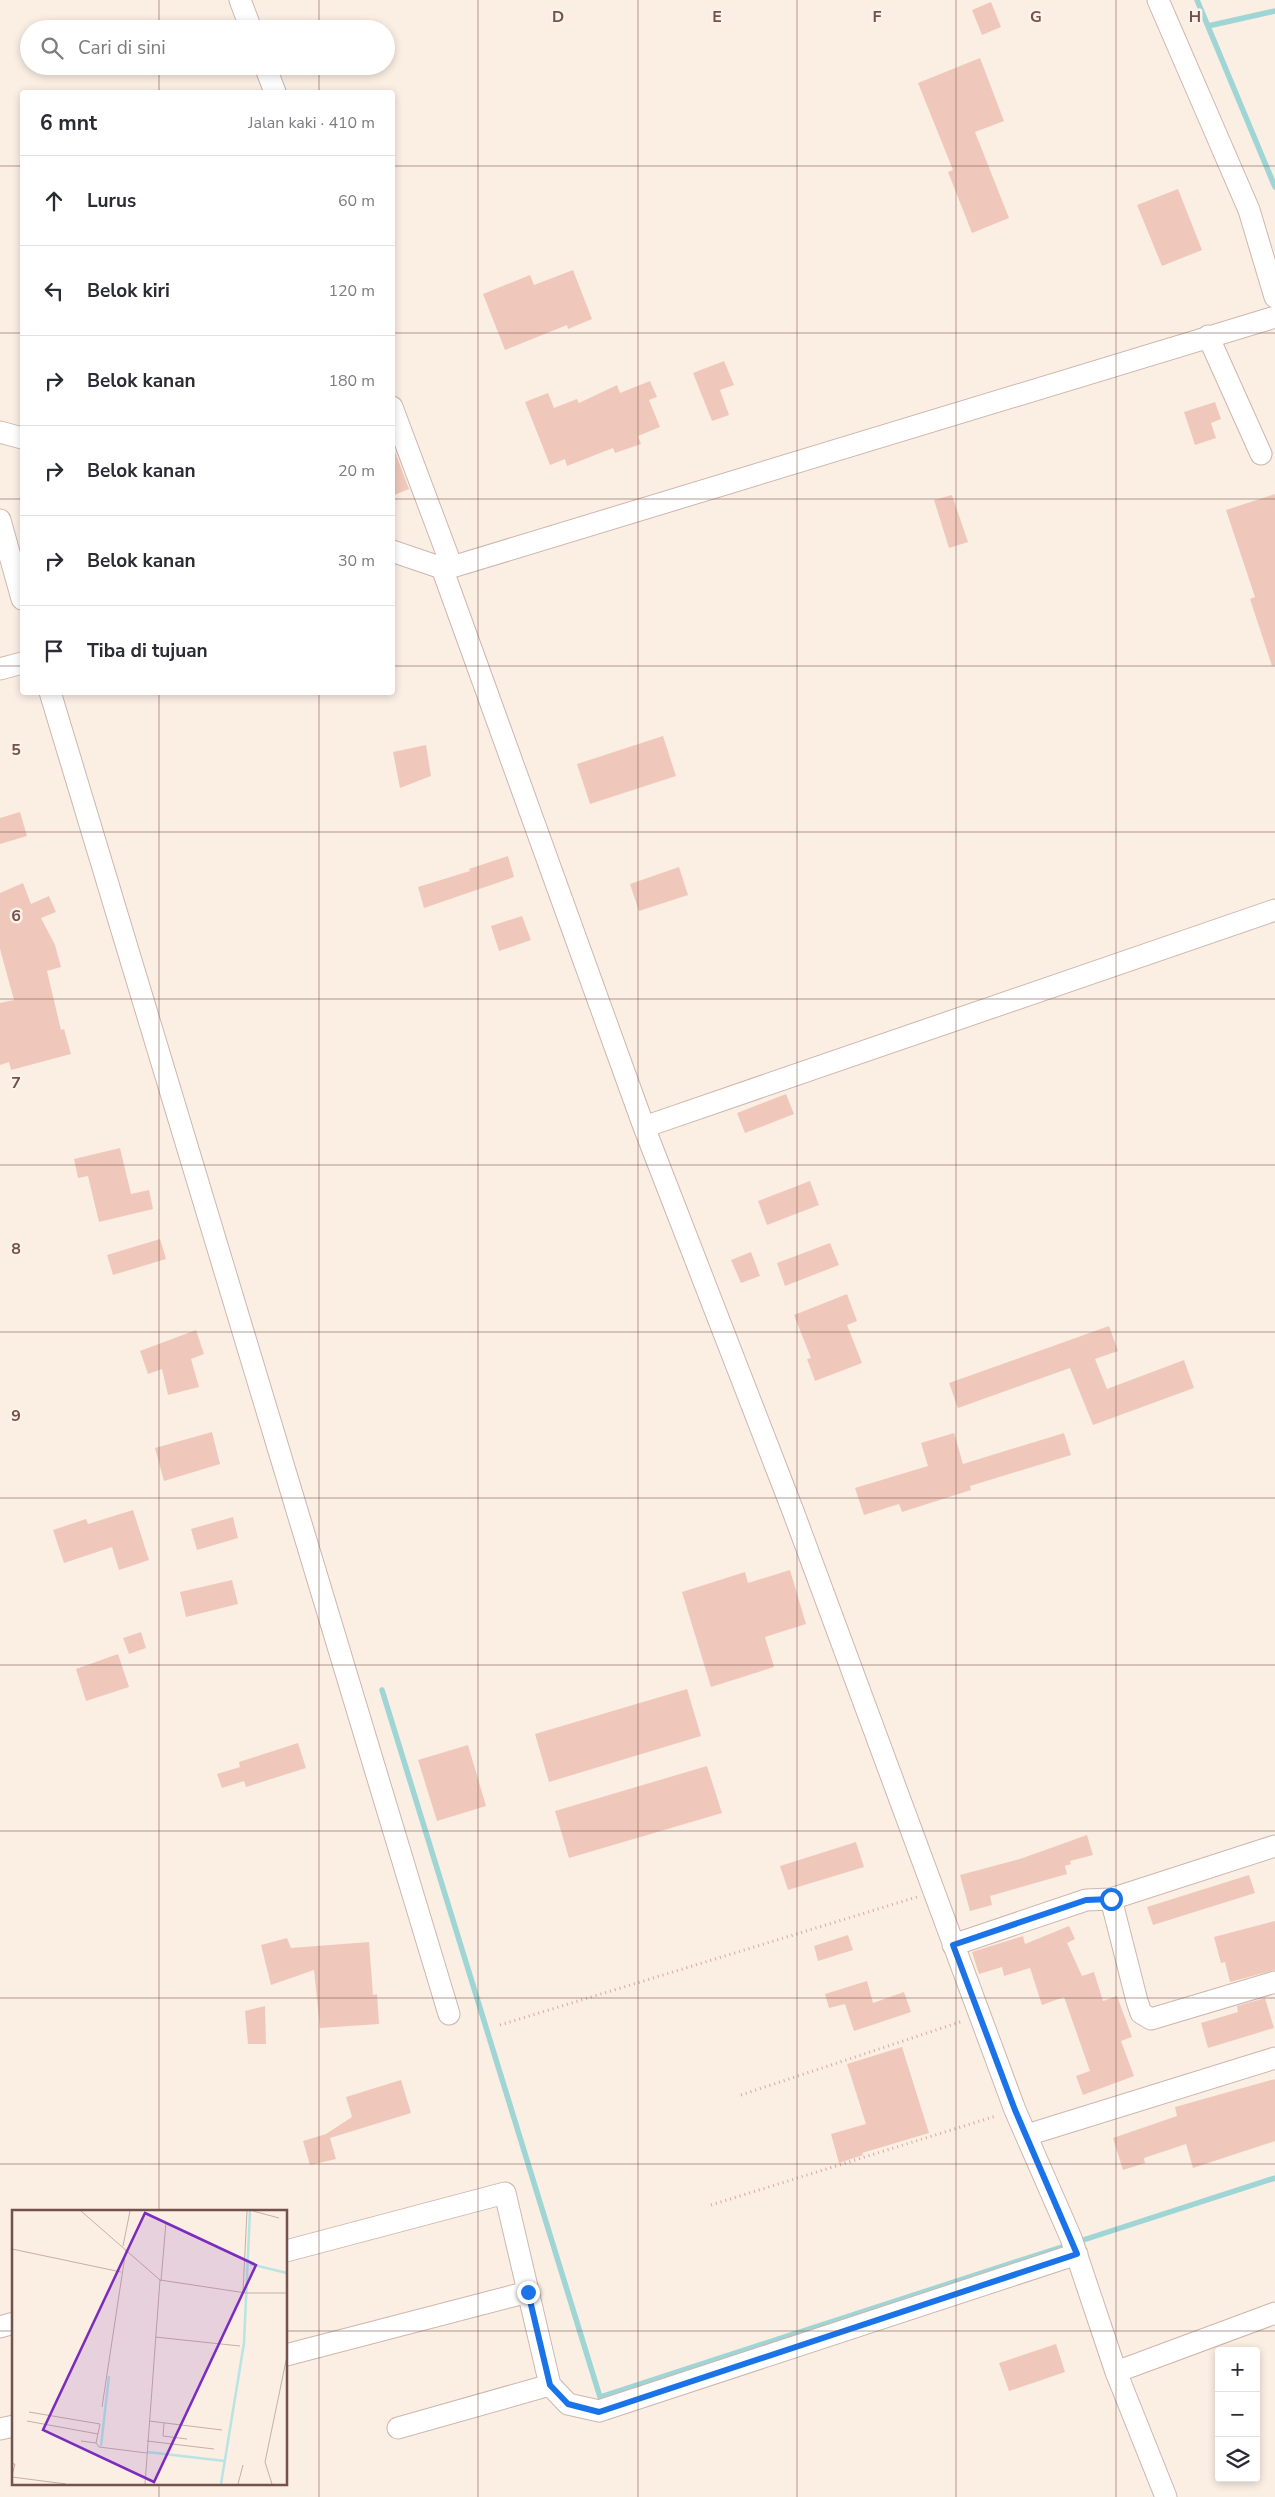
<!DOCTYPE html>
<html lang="id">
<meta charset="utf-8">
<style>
body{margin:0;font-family:"Nunito Sans",sans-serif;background:#f7f7f7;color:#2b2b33}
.controls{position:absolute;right:15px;bottom:15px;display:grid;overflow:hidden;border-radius:5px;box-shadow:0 2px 8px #0003}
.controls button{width:45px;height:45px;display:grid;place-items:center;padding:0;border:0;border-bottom:1px solid #e1e1e2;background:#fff;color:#2b2b33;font:25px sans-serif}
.stop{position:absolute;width:15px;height:15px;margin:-11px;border:4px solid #1a73e8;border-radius:50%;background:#fff}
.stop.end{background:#1a73e8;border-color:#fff;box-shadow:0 1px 5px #0008}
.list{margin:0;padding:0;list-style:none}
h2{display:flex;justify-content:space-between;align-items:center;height:65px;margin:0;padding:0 20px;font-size:21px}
h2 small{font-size:16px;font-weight:400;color:#7c7c81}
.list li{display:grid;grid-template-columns:32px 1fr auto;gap:15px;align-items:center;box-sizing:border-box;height:90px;padding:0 20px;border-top:1px solid #e1e1e2}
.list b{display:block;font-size:19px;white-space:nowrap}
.list em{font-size:16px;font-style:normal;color:#7c7c81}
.icon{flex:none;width:28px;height:28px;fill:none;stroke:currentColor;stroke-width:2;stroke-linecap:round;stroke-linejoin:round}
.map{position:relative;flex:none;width:1275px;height:2497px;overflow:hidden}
.search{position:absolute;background:#fff;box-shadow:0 2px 8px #0003;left:20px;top:20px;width:375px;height:55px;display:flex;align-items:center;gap:12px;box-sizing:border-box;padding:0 18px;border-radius:28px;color:#7c7c81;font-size:19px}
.panel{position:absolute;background:#fff;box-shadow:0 2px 8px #0003;left:20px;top:90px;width:375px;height:605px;border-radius:5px}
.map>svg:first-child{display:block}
</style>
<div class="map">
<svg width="1275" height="2497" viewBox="0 0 1275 2497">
<rect width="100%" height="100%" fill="#fbeee3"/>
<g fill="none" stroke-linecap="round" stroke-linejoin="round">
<!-- stream -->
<path stroke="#9fd5d5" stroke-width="5.5" d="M1197 0 1275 187
M1208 26 1275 11
M382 1690 600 2397 1068 2245
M1077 2242 1275 2178"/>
</g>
<!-- building -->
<path fill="#f0c8bb" d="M991 2 1001 27 982 35 972 10Z
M980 58 1004 121 975 132 1009 218 972 233 948 172 953 170 918 83Z
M1178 189 1202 250 1162 266 1137 205Z
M573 270 592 319 568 329 567 325 505 350 483 294 530 275 534 285Z
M724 361 734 385 720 390 729 415 712 421 693 373Z
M650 381 657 397 649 400 660 427 638 436 641 444 615 453 613 448 567 466 565 459 550 465 525 402 548 393 554 408 577 399 579 403 617 385 620 393Z
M1215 402 1221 419 1211 423 1216 438 1195 445 1184 412Z
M392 444 409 489 392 496Z
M1275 494V665L1272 666 1250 599 1255 597 1226 510Z
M952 495 968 542 949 548 934 500Z
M663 736 676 776 590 804 577 764Z
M426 745 431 776 400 788 393 752Z
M20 812 27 836 0 844V818Z
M508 856 514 877 424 908 418 887 470 871 469 869Z
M679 867 688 895 639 911 630 884Z
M23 883 31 904 49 896 56 912 41 918 55 945 61 967 47 971 61 1030 64 1029 71 1054 11 1070 9 1062 0 1065V1003L14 1000 0 949V893Z
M522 916 531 940 499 951 491 926Z
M786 1094 794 1114 745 1133 737 1113Z
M120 1148 131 1194 149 1190 153 1209 99 1222 88 1176 78 1178 74 1159Z
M810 1181 819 1205 767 1225 758 1201Z
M160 1239 166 1259 113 1275 107 1255Z
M830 1243 839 1265 785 1286 777 1263Z
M751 1252 760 1276 741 1283 731 1260Z
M847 1294 857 1321 847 1325 862 1363 815 1381 807 1359 811 1358 794 1315Z
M1109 1326 1118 1351 1095 1359 1107 1389 1184 1360 1194 1388 1093 1425 1070 1368 958 1408 949 1383Z
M196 1330 204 1354 191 1359 199 1387 168 1395 162 1369 148 1374 140 1351Z
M212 1432 220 1464 164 1481 155 1448Z
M954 1433 963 1464 1064 1433 1071 1455 970 1486 971 1490 902 1512 899 1504 864 1515 855 1488 928 1466 921 1443Z
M133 1510 149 1560 119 1570 112 1547 64 1563 53 1530 86 1519 88 1524Z
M233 1517 238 1538 197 1550 191 1529Z
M790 1570 806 1624 765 1637 774 1667 711 1687 682 1592 745 1572 748 1583Z
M232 1580 238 1604 186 1617 180 1592Z
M141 1632 146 1648 129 1654 123 1638Z
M118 1654 129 1687 86 1701 76 1669Z
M687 1689 701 1736 549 1782 535 1734Z
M298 1743 306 1768 246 1787 244 1781 222 1788 217 1774 240 1767 239 1762Z
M468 1745 486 1806 437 1821 418 1760Z
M707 1766 722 1813 569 1858 555 1811Z
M1087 1835 1093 1855 1070 1861 1071 1864 1065 1866 1067 1874 990 1896 992 1905 970 1911 960 1875 1020 1859Z
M856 1842 864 1867 788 1890 780 1866Z
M1249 1875 1255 1893 1153 1925 1147 1907Z
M1275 1921V1970L1230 1982 1225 1962 1221 1963 1214 1937Z
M1069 1926 1075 1939 1067 1943 1082 1976 1094 1972 1103 2001 1117 1996 1132 2037 1121 2041 1134 2076 1083 2095 1076 2076 1090 2071 1064 1997 1042 2005 1030 1968 1004 1976 1002 1967 979 1974 972 1952 1023 1936 1025 1944Z
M848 1935 853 1950 818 1961 814 1946Z
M287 1938 291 1948 369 1942 373 1995 377 1994 379 2024 320 2028 314 1970 271 1985 261 1945Z
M867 1981 873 2003 904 1992 911 2012 854 2031 845 2004 829 2008 825 1994Z
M1265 1998 1274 2028 1208 2048 1201 2023 1238 2012 1237 2006Z
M265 2006 266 2044H248L245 2011Z
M902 2047 929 2133 862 2153 863 2155 839 2163 831 2134 866 2124 847 2064Z
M1275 2079V2141L1193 2168 1186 2144 1144 2158 1145 2163 1123 2170 1113 2138 1177 2116 1175 2107Z
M401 2080 411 2113 330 2138 336 2159 310 2165 303 2141 326 2134 352 2117 346 2097Z
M1056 2344 1065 2372 1009 2391 999 2363Z"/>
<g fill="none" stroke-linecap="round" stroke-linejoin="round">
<!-- minor casing -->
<g stroke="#ceb6ad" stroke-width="23">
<path id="minor" d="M240 0 251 29
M1158 0 1249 210 1275 297
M265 66 275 92
M1208 336 1261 454
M392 407 452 567
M0 432 22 438
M0 520 22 599
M392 551 442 568 452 567 1275 317
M442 568 644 1127 793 1511 1015 2110 1071 2238 1116 2372 1166 2497
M0 669 22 663
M50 692 449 2014
M644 1127 1275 910
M1111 1899 1137 2001 1141 2013 1151 2019 1275 1982
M953 1945 1086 1900 1111 1899 1275 1846
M1027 2135 1275 2058
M286 2251 505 2193 550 2385 568 2404 599 2411 1077 2254
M0 2327 14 2323
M286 2355 528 2292
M1116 2372 1275 2313
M398 2428 550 2385
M0 2429 14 2426"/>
</g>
<!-- path -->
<path stroke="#d4ab9f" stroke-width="3" stroke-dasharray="1 4" stroke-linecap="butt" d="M500 2025 917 1897
M741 2095 963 2021
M711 2205 996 2116"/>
<!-- minor -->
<use href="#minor" stroke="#fff" stroke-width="21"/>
</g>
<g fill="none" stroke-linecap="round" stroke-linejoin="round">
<!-- route -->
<path stroke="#1a73e8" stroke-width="6" d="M528 2292 550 2385 568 2404 599 2412 1077 2254 1015 2110 953 1945 1086 1900 1111 1899"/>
</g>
<!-- grid -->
<path fill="none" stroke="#72524a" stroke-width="1" stroke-opacity="0.55" d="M159 0V29M319 0V29M478 0V2497M638 0V2497M797 0V2497M956 0V2497M1116 0V2497M159 66V92M319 66V92M0 166H22M392 166H1275M0 333H22M392 333H1275M0 499H22M392 499H1275M0 666H22M392 666H1275M159 692V2211M319 692V2497M0 832H1275M0 999H1275M0 1165H1275M0 1332H1275M0 1498H1275M0 1665H1275M0 1831H1275M0 1998H1275M0 2164H1275M0 2331H14M286 2331H1275M159 2483V2497"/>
<!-- overview -->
<g transform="translate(12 2210)">
<rect width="275" height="275" fill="#fbeee3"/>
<path fill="none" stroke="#b8e4e3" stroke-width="2.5" d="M238 54 275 63M89 236 97 166M135 242 213 251M209 274 232 133 238 1"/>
<path fill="none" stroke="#c4b0a6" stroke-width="1" d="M69 1 148 70 234 83H275M241 1 267 8M111 36 118 1M0 39 109 62M149 71 154 12M231 82 235 1M143 127 228 136M90 197 114 39M17 202 88 214 84 233 87 237 135 243M15 211 86 224M137 211 210 220M152 213 151 226 175 229M69 231 84 233M135 231 202 239M0 254H3L0 266M0 267 54 274M133 274 148 70M226 274 231 255M260 274 253 252 275 146"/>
<path fill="#7b2cbf" fill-opacity="0.15" stroke="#7b2cbf" stroke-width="2.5" d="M133 3 244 55 142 272 31 220Z"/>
<rect width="275" height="275" fill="none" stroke="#72524a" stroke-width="2.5"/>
</g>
<g font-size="16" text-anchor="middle" font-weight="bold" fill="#72524a" stroke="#fef2e8" stroke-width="5" stroke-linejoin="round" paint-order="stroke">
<text x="558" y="22">D</text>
<text x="717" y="22">E</text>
<text x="877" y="22">F</text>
<text x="1036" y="22">G</text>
<text x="1195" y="22">H</text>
<text x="16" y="755">5</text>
<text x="16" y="921">6</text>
<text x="16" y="1088">7</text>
<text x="16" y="1254">8</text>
<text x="16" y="1421">9</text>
</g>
</svg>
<div class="controls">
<button>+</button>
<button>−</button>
<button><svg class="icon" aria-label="layers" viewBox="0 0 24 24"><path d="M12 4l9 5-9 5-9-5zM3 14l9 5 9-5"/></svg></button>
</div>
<div class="stop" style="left:1111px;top:1899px"></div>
<div class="stop end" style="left:528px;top:2292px"></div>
<div class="search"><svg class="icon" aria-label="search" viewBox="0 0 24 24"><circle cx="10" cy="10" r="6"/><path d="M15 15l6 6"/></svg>Cari di sini</div>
<section class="panel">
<h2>6 mnt<small>Jalan kaki · 410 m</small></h2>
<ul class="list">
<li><svg class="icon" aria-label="ahead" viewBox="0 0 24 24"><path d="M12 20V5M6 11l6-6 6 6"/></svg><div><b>Lurus</b></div><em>60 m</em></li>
<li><svg class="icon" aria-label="left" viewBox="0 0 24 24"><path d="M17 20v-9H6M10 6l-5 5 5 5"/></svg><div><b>Belok kiri</b></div><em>120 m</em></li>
<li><svg class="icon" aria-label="right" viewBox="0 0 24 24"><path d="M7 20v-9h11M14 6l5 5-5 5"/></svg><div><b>Belok kanan</b></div><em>180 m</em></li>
<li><svg class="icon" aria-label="right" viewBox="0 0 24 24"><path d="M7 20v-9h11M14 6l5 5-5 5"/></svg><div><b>Belok kanan</b></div><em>20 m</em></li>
<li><svg class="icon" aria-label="right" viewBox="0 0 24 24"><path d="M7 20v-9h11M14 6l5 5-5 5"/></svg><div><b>Belok kanan</b></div><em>30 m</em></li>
<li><svg class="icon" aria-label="arrive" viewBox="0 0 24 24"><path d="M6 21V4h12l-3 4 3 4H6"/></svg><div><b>Tiba di tujuan</b></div></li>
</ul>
</section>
</div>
